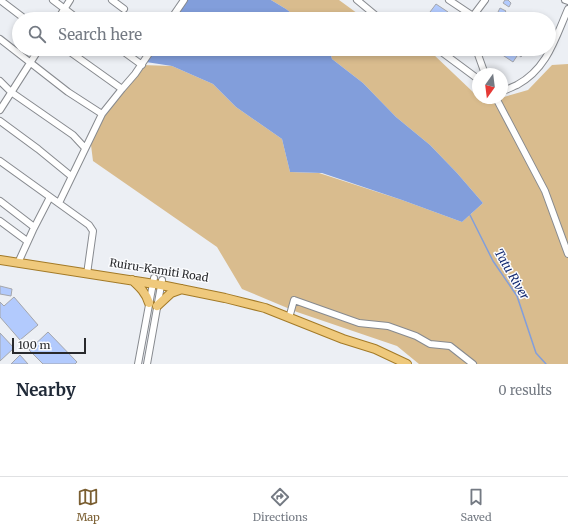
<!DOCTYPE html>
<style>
body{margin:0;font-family:Merriweather,serif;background:#f2f2f3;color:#1f2937}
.compass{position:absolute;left:472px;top:68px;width:36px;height:36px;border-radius:50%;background:#fff;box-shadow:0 2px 6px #0003;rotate:194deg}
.scale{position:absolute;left:12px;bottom:10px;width:74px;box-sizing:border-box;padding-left:4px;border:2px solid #28292c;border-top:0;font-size:11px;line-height:14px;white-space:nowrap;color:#28292c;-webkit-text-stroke:3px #fbfcfe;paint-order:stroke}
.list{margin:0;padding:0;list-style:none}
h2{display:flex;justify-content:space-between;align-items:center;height:52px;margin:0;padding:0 16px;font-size:17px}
h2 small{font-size:13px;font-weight:400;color:#747a83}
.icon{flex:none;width:22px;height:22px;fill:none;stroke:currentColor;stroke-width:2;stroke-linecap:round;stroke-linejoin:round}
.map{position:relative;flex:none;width:568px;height:364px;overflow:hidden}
.search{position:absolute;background:#fff;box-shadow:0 2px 6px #0003;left:12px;right:12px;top:12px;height:44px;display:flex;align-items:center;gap:10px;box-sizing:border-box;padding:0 14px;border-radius:22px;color:#747a83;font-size:15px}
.sheet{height:112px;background:#fff}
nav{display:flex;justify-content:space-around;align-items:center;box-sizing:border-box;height:56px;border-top:1px solid #e0e1e3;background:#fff;font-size:11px;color:#747a83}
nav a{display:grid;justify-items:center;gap:2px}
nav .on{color:#7a5e31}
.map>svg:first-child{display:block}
</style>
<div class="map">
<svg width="568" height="364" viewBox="0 0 568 364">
<rect width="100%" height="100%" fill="#eceff4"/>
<!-- green -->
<path fill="#d9bc8e" d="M271 0H339L365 19H299L286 9Z
M329 49H422L433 54 474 93 483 103 528 90 552 65 568 64V364H419L397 346 297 312 242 289 217 247 93 161 90 137 117 95 142 65 172 66 213 84 236 107 282 139 290 172 319 173 402 200 462 222 483 203 457 173 430 145 396 117 363 83 332 59Z"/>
<!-- water -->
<path fill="#829edb" d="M184 0H271L286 9 299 19H173Z
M154 49H329L332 59 363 83 396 117 430 145 457 173 483 203 462 222 402 200 322 173 290 172 282 139 236 107 213 84 172 66 146 62Z"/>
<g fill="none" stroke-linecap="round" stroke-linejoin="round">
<!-- stream -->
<path stroke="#829edb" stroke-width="1.5" d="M470 215 493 261 517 296 536 353 546 364"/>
</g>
<!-- building -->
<path fill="#b2cafd" stroke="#a4a6ac" d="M505 0H508L511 3 509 7 503 3Z
M436 4 448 12 444 19H432L427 16Z
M500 8 506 11 503 15 498 12Z
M500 49H506L517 56 513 62 498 52Z
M518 49H527L521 57 516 53Z
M0 286 12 289 11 296 0 294Z
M14 297 38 325 20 340 0 317V302L4 306Z
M48 332 77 362 75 364H43L29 350Z
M0 333 14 348 0 361Z
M20 355 28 364H11Z"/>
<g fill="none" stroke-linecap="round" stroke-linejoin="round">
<!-- minor casing -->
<g stroke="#878a8f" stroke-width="8">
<path id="minor" d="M0 0 25 19
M53 0 78 19
M112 0 124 9
M357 0 380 19
M449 0 473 16V19
M565 0 568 1
M473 16 485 0
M58 19 70 0
M171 19 184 0
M0 39 68 92 102 114
M66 49 122 89
M120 49 142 65
M435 49 443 53 478 79
M476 49 485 74
M0 81 11 92 73 135 85 148
M502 91C507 90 512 87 517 85 547 69 555 39 568 9
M496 98 545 191 568 254
M0 110 39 49
M0 121 38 149 71 176
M0 161 89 225 93 231 87 274
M0 201 34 227
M59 203 102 114 122 89 135 74 152 49
M0 221 27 241
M18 263 33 230 50 197
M289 318 294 300 359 323 388 326 416 336 430 344 450 346 473 364
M138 364 154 278
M147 364 162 280"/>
</g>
<!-- major casing -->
<g stroke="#a37a27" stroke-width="10">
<path id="major" d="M0 260 161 285 225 298 265 308 343 339 375 349 407 364
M132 280C140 287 146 293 149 303
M157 306 171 293 182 289"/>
</g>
<!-- minor -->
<use href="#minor" stroke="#fff" stroke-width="6"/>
<!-- major -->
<use href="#major" stroke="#efc97c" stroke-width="8"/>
</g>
<g text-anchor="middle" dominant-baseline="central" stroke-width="3" stroke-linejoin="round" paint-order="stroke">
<!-- street labels -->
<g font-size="11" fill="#28292c" stroke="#fbfcfe">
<text transform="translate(159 270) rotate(9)">Ruiru-Kamiti Road</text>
</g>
<!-- water labels -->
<g font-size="12" font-style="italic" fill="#122970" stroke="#fbfcfe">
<text transform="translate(512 274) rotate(60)">Tatu River</text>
</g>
</g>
</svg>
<svg class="compass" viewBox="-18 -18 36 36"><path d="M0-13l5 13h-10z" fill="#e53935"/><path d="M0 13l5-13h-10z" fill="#747a83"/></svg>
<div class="scale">100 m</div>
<div class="search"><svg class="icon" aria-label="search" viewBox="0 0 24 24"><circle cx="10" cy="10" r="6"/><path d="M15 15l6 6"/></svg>Search here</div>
</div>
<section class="sheet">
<h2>Nearby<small>0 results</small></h2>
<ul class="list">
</ul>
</section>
<nav>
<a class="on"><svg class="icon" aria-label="map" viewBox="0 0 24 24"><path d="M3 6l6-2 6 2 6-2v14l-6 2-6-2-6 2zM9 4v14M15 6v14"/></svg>Map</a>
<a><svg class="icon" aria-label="directions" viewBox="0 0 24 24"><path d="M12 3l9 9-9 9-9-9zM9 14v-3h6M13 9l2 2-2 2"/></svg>Directions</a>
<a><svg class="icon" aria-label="saved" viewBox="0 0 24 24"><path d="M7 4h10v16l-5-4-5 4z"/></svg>Saved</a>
</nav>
